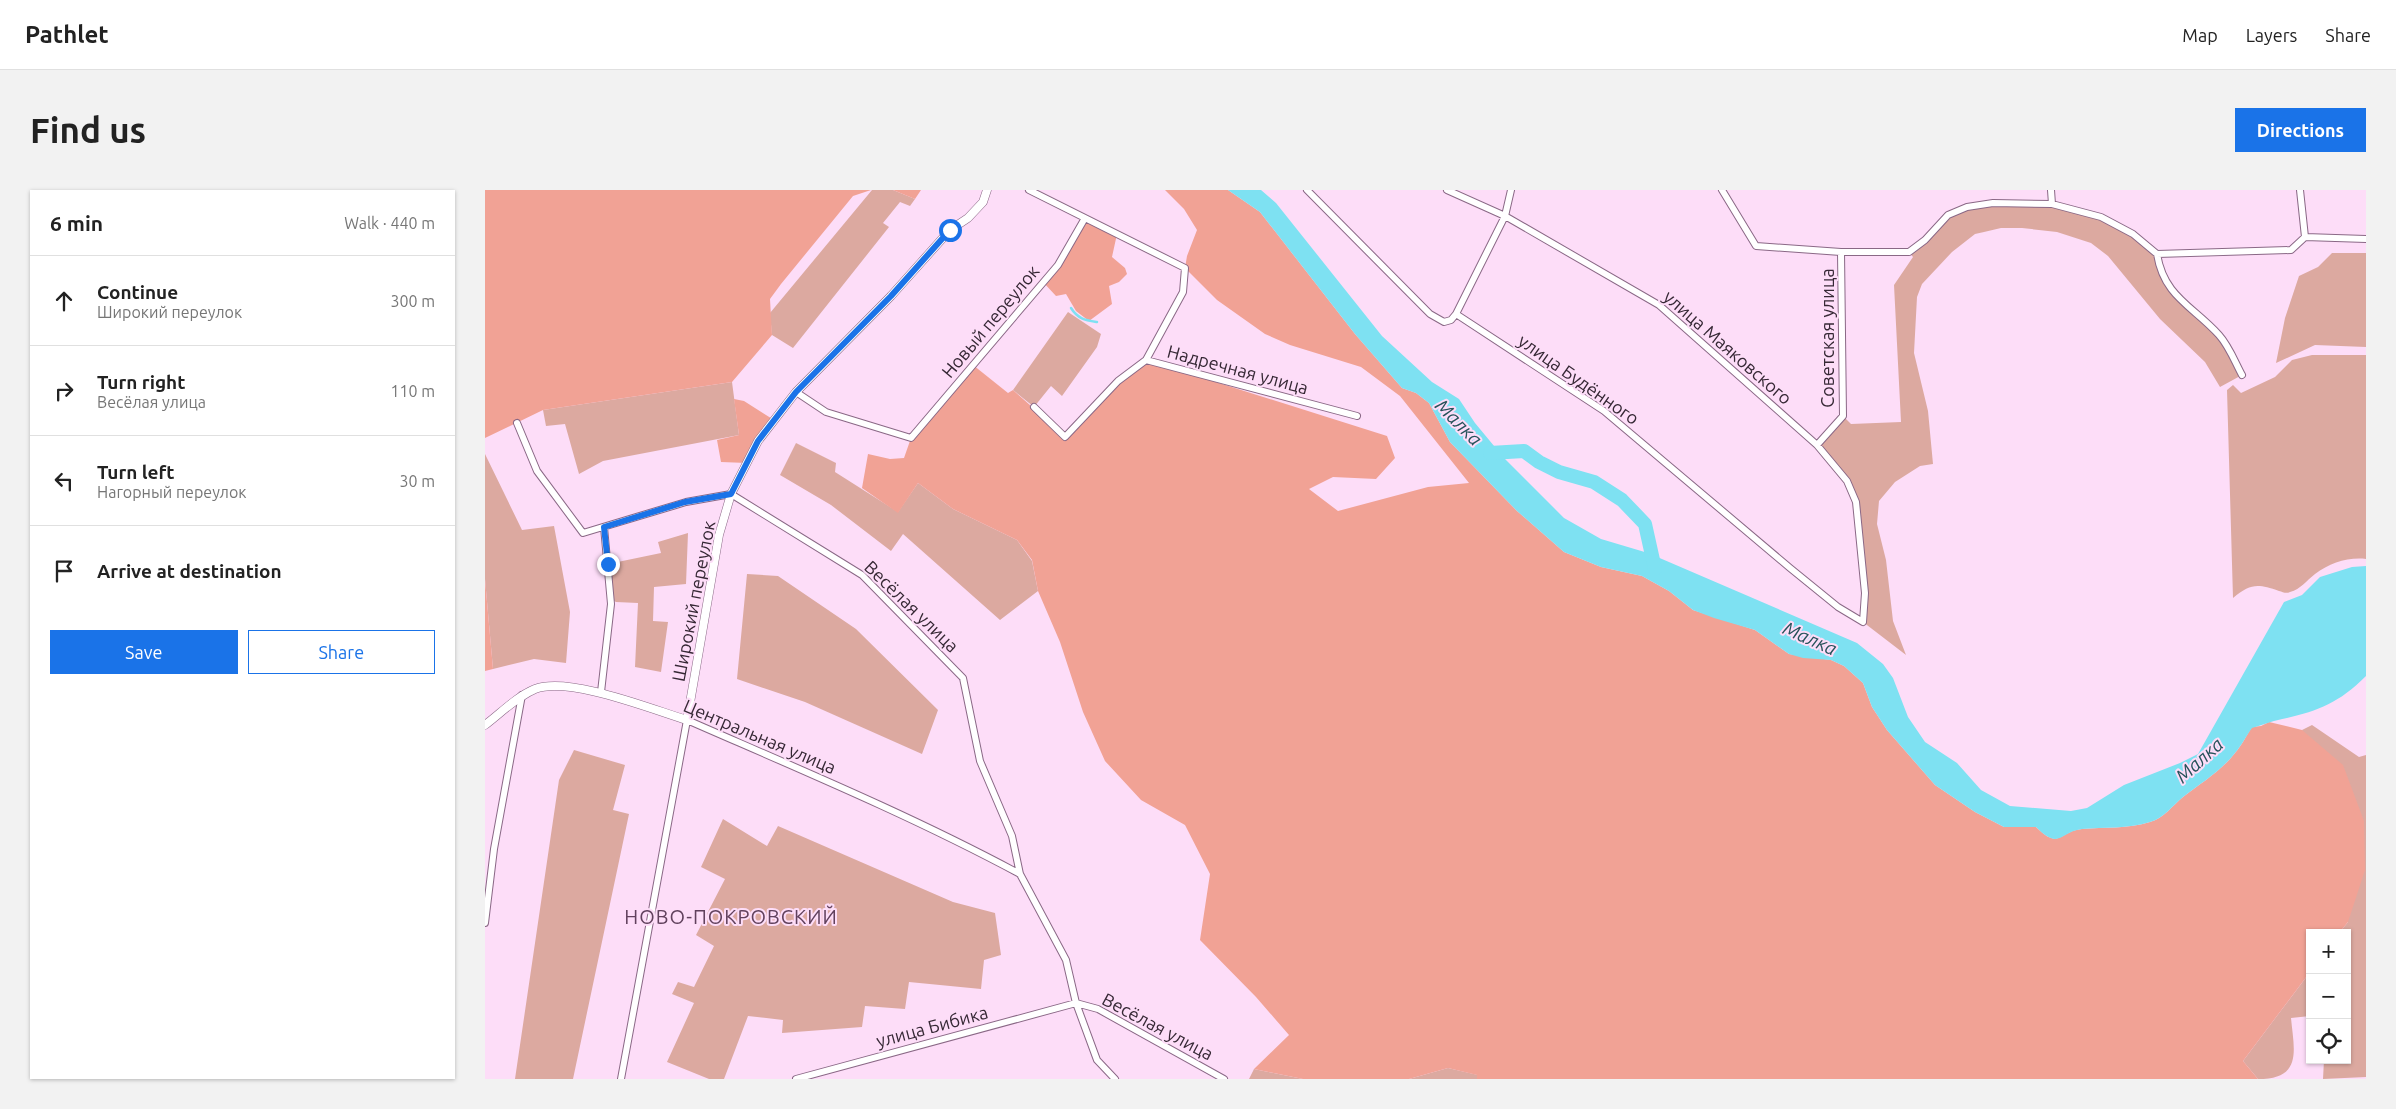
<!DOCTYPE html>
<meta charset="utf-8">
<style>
body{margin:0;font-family:Ubuntu,sans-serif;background:#f2f2f2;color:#222}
.controls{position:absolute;right:15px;bottom:15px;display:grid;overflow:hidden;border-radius:0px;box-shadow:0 1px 4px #0004}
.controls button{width:45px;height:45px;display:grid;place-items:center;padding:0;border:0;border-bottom:1px solid #e0e0e0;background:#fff;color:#222;font:25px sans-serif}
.stop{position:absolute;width:15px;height:15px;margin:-11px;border:4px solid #1a73e8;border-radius:50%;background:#fff}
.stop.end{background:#1a73e8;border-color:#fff;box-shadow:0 1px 5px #0008}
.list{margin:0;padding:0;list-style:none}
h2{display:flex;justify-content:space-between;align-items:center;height:65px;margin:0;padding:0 20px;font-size:21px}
h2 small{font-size:16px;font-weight:400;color:#767676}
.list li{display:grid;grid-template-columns:32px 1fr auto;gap:15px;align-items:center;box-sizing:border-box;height:90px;padding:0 20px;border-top:1px solid #e0e0e0}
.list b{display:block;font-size:19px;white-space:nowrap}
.list p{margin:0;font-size:16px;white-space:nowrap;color:#767676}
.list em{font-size:16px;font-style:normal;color:#767676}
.actions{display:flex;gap:10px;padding:15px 20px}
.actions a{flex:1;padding:11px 0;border:1px solid #1a73e8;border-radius:0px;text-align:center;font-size:18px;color:#1a73e8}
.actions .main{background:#1a73e8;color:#fff}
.icon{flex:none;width:28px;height:28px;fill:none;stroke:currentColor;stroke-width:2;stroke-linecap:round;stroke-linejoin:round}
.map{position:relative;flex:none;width:1881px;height:889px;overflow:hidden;border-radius:0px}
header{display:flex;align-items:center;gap:30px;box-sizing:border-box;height:70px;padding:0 25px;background:#fff;border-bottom:1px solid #e0e0e0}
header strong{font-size:24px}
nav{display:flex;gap:28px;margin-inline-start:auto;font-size:18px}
.intro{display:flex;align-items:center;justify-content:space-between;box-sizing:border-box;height:120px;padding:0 30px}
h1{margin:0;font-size:35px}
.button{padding:12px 22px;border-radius:0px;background:#1a73e8;color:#fff;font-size:18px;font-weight:700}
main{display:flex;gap:30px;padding:0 30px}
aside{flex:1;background:#fff;border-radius:0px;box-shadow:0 1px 4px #0004}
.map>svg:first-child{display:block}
</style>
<header>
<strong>Pathlet</strong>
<nav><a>Map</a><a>Layers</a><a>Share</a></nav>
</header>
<div class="intro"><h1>Find us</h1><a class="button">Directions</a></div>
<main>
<aside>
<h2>6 min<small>Walk · 440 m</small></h2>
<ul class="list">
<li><svg class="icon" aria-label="ahead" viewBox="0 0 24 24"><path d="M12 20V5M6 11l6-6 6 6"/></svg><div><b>Continue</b><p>Широкий переулок</p></div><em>300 m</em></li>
<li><svg class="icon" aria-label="right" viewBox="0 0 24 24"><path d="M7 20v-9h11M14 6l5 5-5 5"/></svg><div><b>Turn right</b><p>Весёлая улица</p></div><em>110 m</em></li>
<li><svg class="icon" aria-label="left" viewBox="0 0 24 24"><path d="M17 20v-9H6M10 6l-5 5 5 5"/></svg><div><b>Turn left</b><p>Нагорный переулок</p></div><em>30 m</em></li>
<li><svg class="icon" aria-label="arrive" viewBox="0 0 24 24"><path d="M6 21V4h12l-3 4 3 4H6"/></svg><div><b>Arrive at destination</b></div></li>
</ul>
<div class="actions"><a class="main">Save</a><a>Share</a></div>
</aside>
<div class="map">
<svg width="1881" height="889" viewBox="0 0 1881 889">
<rect width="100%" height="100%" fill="#fdddf8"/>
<!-- green -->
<path fill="#dca9a0" d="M387 0H408L430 9 425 16 415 12 398 33 404 37 308 158 287 145 285 123Z
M1508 13 1567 14 1616 27 1648 44 1672 64 1683 96 1734 144 1757 185 1735 197 1720 172 1675 129 1623 66 1606 53 1572 42 1537 38H1516L1499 42 1490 44 1467 62 1437 94 1432 107 1429 163 1443 221 1448 274 1435 276 1410 292 1394 311 1392 334 1401 370 1408 431 1421 465 1378 432C1380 399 1378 317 1362 291 1354 278 1342 266 1332 255L1358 226 1366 234 1416 232 1409 95 1428 67 1424 62 1463 25Z
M1847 63H1881V157L1830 155 1791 173 1800 128 1814 86 1833 77Z
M583 122 616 144 612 157 577 206 566 196 549 217 528 200Z
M1827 165H1881V369C1863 367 1845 373 1830 384 1821 391 1816 399 1805 402 1801 404 1798 402 1794 401 1773 394 1766 393 1748 408L1742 200 1748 195 1756 203 1790 187 1807 170Z
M247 192 254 245 118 271 94 284 80 234 61 236 58 220Z
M311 253 351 273 350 282 413 322 433 293 468 319 532 350 547 371 553 401 515 430 418 344 406 361 346 315 295 285Z
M0 264 37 340 69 336 85 422 81 473 49 469 8 479 0 389Z
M203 343 201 394 169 397 168 431 183 432 176 482 150 477 153 413 131 412 126 409 123 374 176 363 173 352Z
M262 384 293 386 371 439 453 520 437 564 320 512 252 489Z
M1827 535 1874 567 1881 565V887L1838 889 1839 870H1862V743H1854L1863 732 1817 540Z
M89 560 140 575 128 620 144 624 88 889H30L74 590Z
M238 629 282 656 293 636 468 712 510 723 516 765 499 770 496 799 424 792 420 819 380 816 377 837 297 843 298 830 263 826 239 889H224L182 872 209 813 187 804 193 792 209 797 229 756 211 745 240 689 216 677Z
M1825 782V826L1806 828C1809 860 1818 889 1773 889L1758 871Z
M963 878 993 885 992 889H924Z
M769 879 818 889H764Z"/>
<!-- forest -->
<path fill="#f1a295" d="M0 0H386L368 6 296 94 285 109 287 145 247 192 58 220 0 248Z
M408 0H436L430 9Z
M680 0H743L775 22 870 144 917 198 931 203 944 213 965 252 1032 321 1079 362 1116 377 1157 386 1184 401 1208 420 1270 440 1304 464 1346 470 1359 476 1378 493 1387 517 1402 540 1450 595 1490 622 1519 637H1551C1575 661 1574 641 1597 639 1619 637 1643 639 1665 632 1679 628 1687 616 1698 607 1716 593 1736 581 1750 563 1757 555 1761 546 1767 537L1776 536 1784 532 1817 540 1858 575 1879 631 1880 680 1863 732 1854 743H1825V782L1758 871 1773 889H992V885L963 878 924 889H818L769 879 804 845 771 807 715 750 725 684 700 635 656 610 620 571 598 522 575 452 553 401 547 370 532 350 468 319 433 293 413 323 377 298 383 264 405 269 419 268 426 248 488 175 523 203 528 200 580 246 633 191 661 170 902 246 910 268 891 289 848 287 824 299 853 321 943 297 984 293 915 206 876 177 805 155 780 144 732 110 700 78 702 66 712 40 699 19Z
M600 28 632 44 627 67 640 78 642 84 634 92 624 96 627 114 604 131 591 121 581 104 571 106 558 92 573 75Z
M249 209 259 211 289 230 262 273 236 272 232 250 254 245Z
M0 389 8 479 0 481Z"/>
<!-- water -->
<path fill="#7ee1f2" d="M743 0H776L791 13 897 146 947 192 974 209 990 233 1019 268 1079 328 1116 349 1163 363 1372 453 1398 474 1408 488 1423 527 1440 552 1472 573 1496 600 1525 616 1586 621 1602 618 1639 595 1695 573 1713 564 1799 412 1817 405 1835 387 1867 377 1881 376V486C1851 516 1829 522 1789 531 1781 533 1775 536 1767 538 1761 546 1757 555 1750 563 1736 581 1716 593 1698 607 1687 616 1679 628 1665 632 1643 639 1619 637 1597 639 1574 642 1575 661 1551 637H1519L1490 622 1450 595 1402 540 1387 517 1378 493 1359 476 1346 470 1318 468 1304 464 1270 440 1229 428 1208 420 1184 401 1157 386 1116 377 1079 362 1032 321 965 252 944 213 931 203 917 198 870 144 775 22Z"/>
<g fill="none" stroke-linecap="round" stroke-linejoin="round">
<!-- stream -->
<path stroke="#7ee1f2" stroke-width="2.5" d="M586 118C593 129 600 130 612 132"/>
<!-- river -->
<path stroke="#7ee1f2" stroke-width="14" d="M1005 263 1039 261 1054 272 1074 282 1109 292 1137 310 1160 334 1170 379"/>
<!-- minor casing -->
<g stroke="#8a6886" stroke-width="8">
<path id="minor" d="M544 0 700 78 698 102 661 170 872 226
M822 0 945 124 959 132 966 130 971 124 1119 221 1305 378 1353 417 1378 432 1380 403 1371 312 1362 291 1332 255 1174 115 1020 26 962 0
M1237 0 1271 56 1356 62H1424L1440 50 1463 25 1482 17 1508 13 1567 14 1616 27 1648 44 1672 64 1806 60 1820 47 1881 49
M1566 0 1567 14
M1815 0 1820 47
M1672 64C1679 107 1708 116 1734 145 1744 156 1750 172 1757 185
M971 124 1020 26 1026 0
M311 202 341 222 426 248 573 75 600 28
M549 217 580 247 633 191 661 170
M32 233 52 281 98 343 201 312 246 304 377 385 478 488 495 571 527 646 535 684 581 770 591 813 613 819 739 889
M1332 255 1358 226 1356 62
M116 502 126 414 119 337
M0 733 9 659 37 505
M136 889 202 530C314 579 427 626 535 684
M311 889 591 813 612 870 630 889"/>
</g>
<!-- tertiary casing -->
<g stroke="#8a6886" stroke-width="9">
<path id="tertiary" d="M0 535C16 523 31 507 50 499 84 486 166 519 202 530L234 345 246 304 273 251 311 202 406 106 465 40 483 28 498 12 502 0"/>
</g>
<!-- minor -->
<use href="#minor" stroke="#fff" stroke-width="6"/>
<!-- tertiary -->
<use href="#tertiary" stroke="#fff" stroke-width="8"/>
</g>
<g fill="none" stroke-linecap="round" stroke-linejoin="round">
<!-- route -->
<path stroke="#1a73e8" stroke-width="6" d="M123 374 119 337 200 312 246 304 273 251 311 202 406 106 465 40"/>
</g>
<g text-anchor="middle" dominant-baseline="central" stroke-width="4" stroke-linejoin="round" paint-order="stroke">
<!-- street labels -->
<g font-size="18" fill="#362835" stroke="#fdddf8">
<text transform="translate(505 131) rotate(-50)">Новый переулок</text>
<text transform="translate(1342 148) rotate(-90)">Советская улица</text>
<text transform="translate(1243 157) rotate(41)">улица Маяковского</text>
<text transform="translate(753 179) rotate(15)">Надречная улица</text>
<text transform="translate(1094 189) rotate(35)">улица Будённого</text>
<text transform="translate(208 411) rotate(-79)">Широкий переулок</text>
<text transform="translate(427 416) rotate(44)">Весёлая улица</text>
<text transform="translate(275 546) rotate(23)">Центральная улица</text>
<text transform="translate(447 836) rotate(-15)">улица Бибика</text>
<text transform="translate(673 836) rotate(28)">Весёлая улица</text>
</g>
<!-- water labels -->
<g font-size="19" font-style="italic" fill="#26525a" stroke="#fdddf8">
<text transform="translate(974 232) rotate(45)">Малка</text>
<text transform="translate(1325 448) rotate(24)">Малка</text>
<text transform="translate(1714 570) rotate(-42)">Малка</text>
</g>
<!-- quarter labels -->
<g font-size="20" letter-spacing="1" fill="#61415d" stroke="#fdddf8">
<text x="246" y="726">НОВО-ПОКРОВСКИЙ</text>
</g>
</g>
</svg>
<div class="controls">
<button>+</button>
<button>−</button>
<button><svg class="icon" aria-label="locate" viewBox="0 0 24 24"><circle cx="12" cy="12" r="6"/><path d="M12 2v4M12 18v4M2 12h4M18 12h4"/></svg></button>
</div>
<div class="stop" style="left:465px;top:40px"></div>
<div class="stop end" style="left:123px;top:374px"></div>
</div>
</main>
